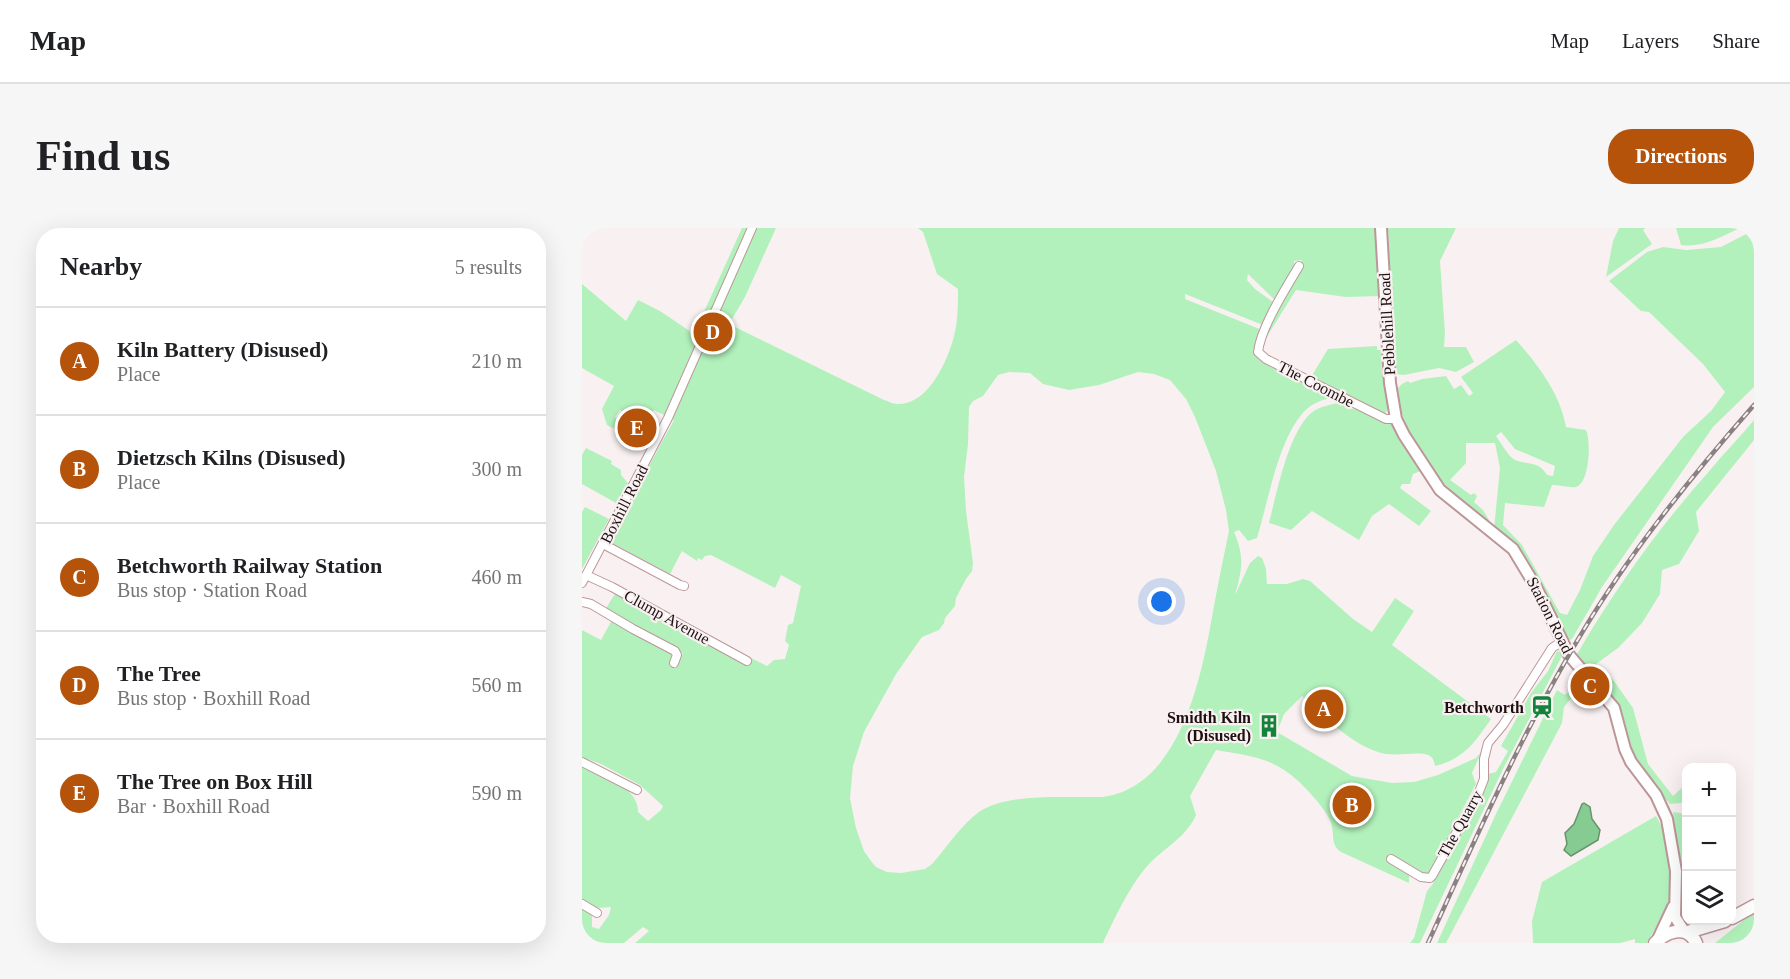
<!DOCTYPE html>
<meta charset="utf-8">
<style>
body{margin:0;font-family:Georgia,serif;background:#f6f6f6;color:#202124}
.controls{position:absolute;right:18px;bottom:18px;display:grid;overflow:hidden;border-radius:12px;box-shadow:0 6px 24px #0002}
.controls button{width:54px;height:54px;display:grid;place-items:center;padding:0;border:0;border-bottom:2px solid #e0e0e0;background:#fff;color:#202124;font:30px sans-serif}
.you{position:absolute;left:580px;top:374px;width:21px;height:21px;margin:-15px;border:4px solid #fff;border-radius:50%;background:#1a73e8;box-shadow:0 0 0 9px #1a73e833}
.badge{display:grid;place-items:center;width:39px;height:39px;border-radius:50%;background:#b45309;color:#fff;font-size:20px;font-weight:700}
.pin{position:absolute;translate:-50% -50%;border:3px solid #fff;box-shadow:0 2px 6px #0006}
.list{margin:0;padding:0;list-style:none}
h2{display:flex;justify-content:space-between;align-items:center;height:78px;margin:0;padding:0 24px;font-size:26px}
h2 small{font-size:20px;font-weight:400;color:#757577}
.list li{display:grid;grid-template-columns:39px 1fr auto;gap:18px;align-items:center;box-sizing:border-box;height:108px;padding:0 24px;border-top:2px solid #e0e0e0}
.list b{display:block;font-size:22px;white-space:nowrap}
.list p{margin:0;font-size:20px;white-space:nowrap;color:#757577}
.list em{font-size:20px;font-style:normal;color:#757577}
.icon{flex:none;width:33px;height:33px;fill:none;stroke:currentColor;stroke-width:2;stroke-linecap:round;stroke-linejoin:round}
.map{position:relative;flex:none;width:1172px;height:715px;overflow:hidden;border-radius:24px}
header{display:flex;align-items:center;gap:36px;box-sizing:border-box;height:84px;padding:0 30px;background:#fff;border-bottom:2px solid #e0e0e0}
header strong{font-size:28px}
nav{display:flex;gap:33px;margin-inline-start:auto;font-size:21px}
.intro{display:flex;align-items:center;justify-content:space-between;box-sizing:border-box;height:144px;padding:0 36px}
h1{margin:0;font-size:42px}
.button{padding:15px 27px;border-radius:24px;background:#b45309;color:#fff;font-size:21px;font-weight:700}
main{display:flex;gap:36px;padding:0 36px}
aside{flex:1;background:#fff;border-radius:24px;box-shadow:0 6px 24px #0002}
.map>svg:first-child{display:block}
</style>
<header>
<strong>Map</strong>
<nav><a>Map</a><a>Layers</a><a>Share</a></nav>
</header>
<div class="intro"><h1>Find us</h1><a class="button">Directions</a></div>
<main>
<aside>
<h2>Nearby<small>5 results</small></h2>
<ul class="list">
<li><span class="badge">A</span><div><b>Kiln Battery (Disused)</b><p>Place</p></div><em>210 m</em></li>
<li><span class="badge">B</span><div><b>Dietzsch Kilns (Disused)</b><p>Place</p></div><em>300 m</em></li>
<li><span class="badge">C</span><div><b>Betchworth Railway Station</b><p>Bus stop · Station Road</p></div><em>460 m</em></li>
<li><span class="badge">D</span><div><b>The Tree</b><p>Bus stop · Boxhill Road</p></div><em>560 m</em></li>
<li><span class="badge">E</span><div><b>The Tree on Box Hill</b><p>Bar · Boxhill Road</p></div><em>590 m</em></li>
</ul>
</aside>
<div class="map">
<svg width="1172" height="715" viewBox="0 0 1172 715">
<rect width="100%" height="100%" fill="#f9f1f1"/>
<!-- green -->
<path fill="#b2f1bc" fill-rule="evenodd" d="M160 0H194L163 69 147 96 302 172C306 173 311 176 315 176 346 178 366 132 372 108 376 93 376 76 376 61L355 46 341 4 336 0H797L798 68 764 69 714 62 684 110 698 77 717 43 720 32 712 33V41L694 73 666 46 665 52 673 61 691 74 690 78 692 81 681 97 603 66V71L680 102 672 126 751 166 752 170C740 171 728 176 720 186 696 214 686 274 675 310L666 313 657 302 652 304C663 329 660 342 653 367L668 335 676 328 680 330 684 341 685 356H705L721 351 728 353 771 391 790 404 813 370 832 383 810 417 909 491C893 514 882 531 853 538 852 533 851 529 846 527 836 523 813 529 799 525 768 516 743 489 720 468L702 486 695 504 770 548 810 555 832 554 856 547 894 530 900 523 890 545 894 556 845 648 827 644V655L759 624C748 616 753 607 749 595 745 584 735 573 728 565 698 531 676 529 634 522L608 568 614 587C605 608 584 619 569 634 550 653 532 691 521 715H53L67 703 61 699 42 715H0V679L10 687V699L17 701 27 687 29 679 15 680 0 671V539C19 546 57 559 56 584L66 593 79 582 81 578 58 557 19 536 0 529V402L19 412 31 390 91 426 88 435 94 439 101 425 23 382 34 364 165 436 169 430 185 438 192 432 203 431 207 417 203 413 206 397 211 395 219 358 199 347 193 360 129 327 123 328 120 332 116 330 115 333 100 323 88 346 26 313 92 192 72 182 64 192 56 187 54 189 50 187 48 191 40 186 41 184 38 182 33 189 47 197 42 206 25 197 20 181 32 158 0 140V56L44 93 56 72 78 83 112 106ZM427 144 448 145 461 156 487 162 517 157 556 144 572 146 588 152 604 171 613 189 634 243 644 282 647 303C641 332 635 360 630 389 619 451 597 560 520 569 485 570 426 564 397 584 379 597 365 619 350 636L343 641 319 645 305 644 294 639 289 633 282 623 274 600 268 570 271 538 282 504 314 446 340 409 357 402 362 395 363 390 373 378 374 370 384 351 390 343 391 335 384 283 382 249 386 216 387 179 391 173 401 168 416 147Z
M806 0H874L858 33 863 105 862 119H884L892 134 874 144 857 140 822 147 814 146 811 121Z
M1037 0H1064L1061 2 1070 16 1024 49 1031 13Z
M1094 0H1158C1139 9 1120 20 1099 17Z
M1168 4H1172V159L1131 199 1020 359 990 411 983 414 957 357 912 301 918 240 913 215H884V235L868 252 889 267 892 265 895 268 892 274 901 282 907 292 906 296C895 287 884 279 874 269 849 244 815 196 816 160L820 156 826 153 828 155 840 151 864 148 872 161 879 157 887 168 891 165 879 149 934 112C956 137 978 165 984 199L1004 202C1009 212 1008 255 994 259 987 260 977 257 970 257L962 279 923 275 921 297 940 317 978 385 985 387 998 362 1011 328 1032 297 1101 209 1129 183 1143 164 1121 136 1067 84 1059 83 1027 53 1065 24 1081 19 1104 22 1139 19ZM919 204 933 221 973 238 971 248 965 247C956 230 940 239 929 229 924 224 919 215 914 208Z
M795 118V122H799L800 146H804L806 180 803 186 729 149 746 121Z
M756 175H761L765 180 776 181 812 194 841 242 831 246 828 256H820L818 260 849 283 837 298 807 276 790 288 777 312 730 283 709 302 687 295C695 264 706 206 729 185 736 179 747 177 756 175Z
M1172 192V212L1114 284 1117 303 1097 336 1080 342 1078 366 1060 395 1036 420 1014 436 1032 453 1051 480 1066 536 1091 568 1104 556V569L1099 575 1088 576 1061 546 1052 530 1037 480 994 428C1032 362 1078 298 1129 241 1143 224 1158 209 1172 192Z
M4 220 30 233 29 236 39 242V247L46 255 34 275 0 256V227Z
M3 279 27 291 0 341V284Z
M975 423 981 426 922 539 838 715H828L832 710 845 663 850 657 906 546 914 544 926 523 919 518 949 465 966 443Z
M990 461 995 463 982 479 980 495 864 715H855L913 588 975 462 983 467Z
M1091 584 1104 586V638L1099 637Z
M1074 588 1085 608 1090 665 1083 683 1065 715H1053V711L1038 715H951L950 693 960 654Z
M1172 684V715H1133Z"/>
<!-- water -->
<path fill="#86cc92" stroke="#67946b" stroke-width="1.5" d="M1002 575 1008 579 1010 591 1018 602 1016 612 989 628 982 622 985 616 983 605 992 596 1000 576Z"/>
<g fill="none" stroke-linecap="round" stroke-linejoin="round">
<!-- minor casing -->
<g stroke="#bd9699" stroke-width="10">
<path id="minor" d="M717 38C704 60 679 99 676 124L684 131 804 191H814
M21 316 98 357 102 358
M4 347 30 359 165 433
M0 355 86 190 170 0
M0 374 9 376 51 401 93 423 95 427 92 435
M0 534 55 562
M809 631 839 649 848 650 850 648 897 564 902 551V531L906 515 921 497 970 420 980 413
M0 676 15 685"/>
</g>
<!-- secondary casing -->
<g stroke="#bd9699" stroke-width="14">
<path id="secondary" d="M799 0 808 155 814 191 822 207 858 262 931 321 954 359 987 427 1032 480 1043 521 1049 534 1074 567 1085 591 1094 643 1093 689 1102 703
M1076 711 1091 679"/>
</g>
<!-- primary casing -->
<g stroke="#bd9699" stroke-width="15">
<path id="primary" d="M1150 690 1172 678
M1106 704 1143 693
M1073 715C1085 703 1106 696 1114 715"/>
</g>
<!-- minor -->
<use href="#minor" stroke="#fff" stroke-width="8"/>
<!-- secondary -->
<use href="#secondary" stroke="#fff" stroke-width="10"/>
<!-- primary -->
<use href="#primary" stroke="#fff" stroke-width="12"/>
<!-- rail casing -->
<g stroke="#8c8182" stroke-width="4.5">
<path id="rail" d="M846 715C896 605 945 493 1009 390 1056 314 1113 244 1172 177"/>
</g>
<!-- rail -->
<use href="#rail" stroke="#f9f1f1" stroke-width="2" stroke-dasharray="7" stroke-linecap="butt"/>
</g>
<!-- icons -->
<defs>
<g id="station-bare" transform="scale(1.8)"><path d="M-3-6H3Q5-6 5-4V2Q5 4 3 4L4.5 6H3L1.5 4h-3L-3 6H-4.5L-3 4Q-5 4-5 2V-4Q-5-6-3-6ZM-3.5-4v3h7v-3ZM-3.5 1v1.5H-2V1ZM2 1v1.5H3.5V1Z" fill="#13833a" stroke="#f9f1f1" stroke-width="2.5" paint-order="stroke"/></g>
<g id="building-bare" transform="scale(1.8)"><path d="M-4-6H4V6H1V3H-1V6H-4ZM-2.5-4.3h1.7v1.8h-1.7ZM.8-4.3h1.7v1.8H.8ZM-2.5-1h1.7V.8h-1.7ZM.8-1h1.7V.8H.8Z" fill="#13833a" stroke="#f9f1f1" stroke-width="2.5" paint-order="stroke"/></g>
</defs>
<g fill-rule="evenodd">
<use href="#station-bare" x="960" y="479"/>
<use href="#building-bare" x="687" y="498"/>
</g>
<g text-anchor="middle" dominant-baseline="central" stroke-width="4.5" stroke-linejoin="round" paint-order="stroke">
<!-- street labels -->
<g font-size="16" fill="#1e1011" stroke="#f9f1f1">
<text transform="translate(805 96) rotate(-93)">Pebblehill Road</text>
<text transform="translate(734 156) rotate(27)">The Coombe</text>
<text transform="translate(42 276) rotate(-63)">Boxhill Road</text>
<text transform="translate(968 387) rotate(63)">Station Road</text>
<text transform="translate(85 389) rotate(29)">Clump Avenue</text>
<text transform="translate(878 596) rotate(-61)">The Quarry</text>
</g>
<!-- poi labels -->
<g font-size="16" font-weight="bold" fill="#1e1011" stroke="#f9f1f1" text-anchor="end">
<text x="942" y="479">Betchworth</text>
<text x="669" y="489">Smidth Kiln<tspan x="669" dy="18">(Disused)</tspan></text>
</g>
</g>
</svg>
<div class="controls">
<button>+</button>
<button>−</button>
<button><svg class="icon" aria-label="layers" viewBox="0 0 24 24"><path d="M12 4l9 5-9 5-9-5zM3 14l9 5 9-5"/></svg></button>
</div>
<div class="you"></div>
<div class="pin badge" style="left:742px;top:481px">A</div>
<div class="pin badge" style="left:770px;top:577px">B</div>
<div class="pin badge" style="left:1008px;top:458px">C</div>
<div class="pin badge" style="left:131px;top:104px">D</div>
<div class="pin badge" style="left:55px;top:200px">E</div>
</div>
</main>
